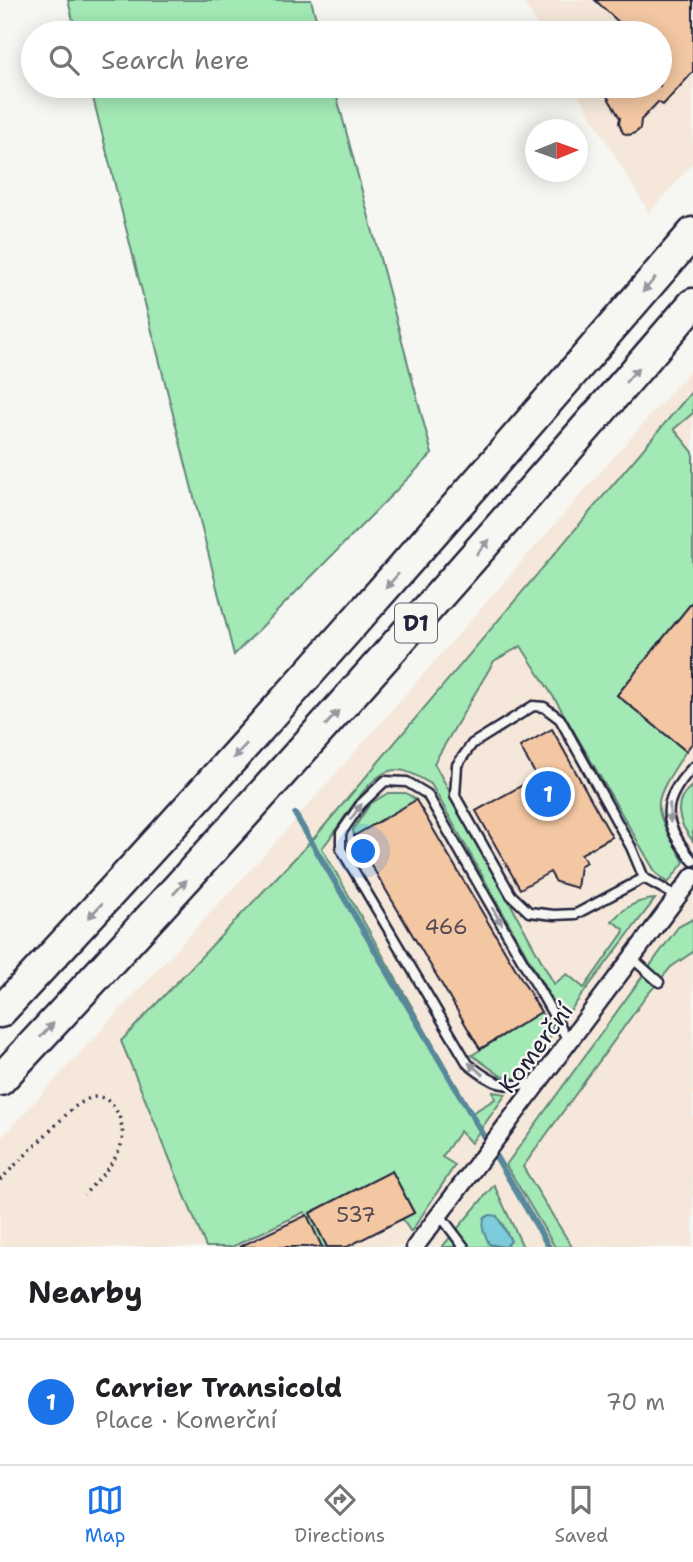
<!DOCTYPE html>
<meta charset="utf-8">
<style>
body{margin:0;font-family:"Shantell Sans",sans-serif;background:#f2f2f2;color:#202124}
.compass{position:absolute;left:525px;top:119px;width:63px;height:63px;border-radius:50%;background:#fff;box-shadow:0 4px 18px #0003;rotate:89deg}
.you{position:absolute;left:364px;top:852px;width:24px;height:24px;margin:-18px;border:5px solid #fff;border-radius:50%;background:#1a73e8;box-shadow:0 0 0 10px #1a73e833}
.badge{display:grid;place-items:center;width:46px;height:46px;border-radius:50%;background:#1a73e8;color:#fff;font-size:23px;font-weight:700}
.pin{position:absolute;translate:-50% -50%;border:4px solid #fff;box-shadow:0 2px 7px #0006}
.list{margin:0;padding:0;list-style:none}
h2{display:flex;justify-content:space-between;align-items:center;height:91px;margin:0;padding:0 28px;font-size:30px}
h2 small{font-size:23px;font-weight:400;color:#757577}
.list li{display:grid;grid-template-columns:46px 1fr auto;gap:21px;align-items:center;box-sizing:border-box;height:126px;padding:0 28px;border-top:2px solid #e0e0e0}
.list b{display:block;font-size:26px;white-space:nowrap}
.list p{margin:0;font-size:23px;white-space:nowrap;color:#757577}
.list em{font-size:23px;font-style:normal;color:#757577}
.icon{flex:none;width:38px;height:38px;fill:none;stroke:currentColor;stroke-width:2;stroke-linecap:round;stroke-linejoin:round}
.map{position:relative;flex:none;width:693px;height:1247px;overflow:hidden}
.search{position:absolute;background:#fff;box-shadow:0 4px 18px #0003;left:21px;right:21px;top:21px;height:77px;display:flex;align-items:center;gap:18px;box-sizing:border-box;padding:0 24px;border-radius:38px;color:#757577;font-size:26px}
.sheet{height:217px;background:#fff}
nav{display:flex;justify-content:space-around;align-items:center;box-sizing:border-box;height:98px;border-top:2px solid #e0e0e0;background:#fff;font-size:19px;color:#757577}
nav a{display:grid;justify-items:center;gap:4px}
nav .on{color:#1a73e8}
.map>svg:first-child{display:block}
</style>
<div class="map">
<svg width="693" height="1247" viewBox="0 0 693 1247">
<rect width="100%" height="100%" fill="#f6f6f2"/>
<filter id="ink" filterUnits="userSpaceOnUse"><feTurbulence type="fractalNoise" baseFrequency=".0143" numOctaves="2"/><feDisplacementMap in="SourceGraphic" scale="14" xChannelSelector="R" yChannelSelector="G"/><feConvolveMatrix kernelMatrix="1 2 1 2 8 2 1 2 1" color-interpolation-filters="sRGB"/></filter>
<g filter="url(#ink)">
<!-- built -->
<path fill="#f5e8da" d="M522 0H693V163L649 213 573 86H660V33H542Z
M693 367V1247H0V1139L266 853Z"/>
<!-- green -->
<path fill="#a3e9b5" stroke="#628678" stroke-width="2" d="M68 0H311L320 33H76Z
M90 86H334L432 454 234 655Z
M693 390V413L674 429 693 452V601L617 695 686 751C648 810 652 802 684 862L668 883 656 873 558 704 521 646 494 661 434 763 554 984 567 974 584 988 623 933 624 929 612 921C625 907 637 900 655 899L563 1020 431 784C420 778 409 770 396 770 368 770 340 829 322 848L472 1113 495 1099 493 1092 506 1094 471 1143 460 1131 442 1157 455 1165 411 1232 402 1219 414 1212 392 1171 310 1213 327 1247H322L304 1212 232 1247H206L121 1041 315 837Z
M693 785V841C678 823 671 802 693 785Z
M388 793H406L416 800 354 836 353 830 370 804Z
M693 919V952L671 967 647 995 523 1167 572 1247H555L506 1165 678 927Z
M541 1012 554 1032 517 1079 501 1076 472 1055Z
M494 1185 523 1247H505L511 1241 502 1223 489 1244 501 1247H442Z"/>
<!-- water -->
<path fill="#7dccdb" stroke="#59889b" stroke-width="2" d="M490 1215 497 1216 511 1241 505 1247 489 1244 483 1229 484 1218Z"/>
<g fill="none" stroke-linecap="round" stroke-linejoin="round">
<!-- stream -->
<path stroke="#59889b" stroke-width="6" d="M295 814 549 1247"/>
</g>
<!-- building -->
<path fill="#f3c7a2" stroke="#22223b" stroke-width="2" d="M595 0H693V72L663 105 658 102 641 120 640 129 635 133 629 135 623 133 619 123 620 118 601 86H660V33H620L625 28Z
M693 601V742L686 751 617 695Z
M552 729 612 837 581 854 586 862 580 866 577 888 556 882 550 872 520 889 476 811 537 777 520 747Z
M416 800 541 1012 480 1049 354 836Z
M392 1171 414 1213 347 1247H327L310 1213Z
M307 1215 322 1247H239Z"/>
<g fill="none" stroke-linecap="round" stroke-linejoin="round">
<!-- service casing -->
<g stroke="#22223b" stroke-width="13">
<path id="service" d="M693 767C659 803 662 823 693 861
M644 878 631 847 560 719 544 707 533 706 472 744 457 765 455 796 511 895 529 912 554 915 576 914 644 878 678 897
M632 958 659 982
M536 1083C502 1088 495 1085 468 1064L341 849V833L361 804 385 781 407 782 427 794 569 1042
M440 1215 464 1247"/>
</g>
<!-- minor casing -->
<g stroke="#22223b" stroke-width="21">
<path id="minor" d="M415 1247 693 876"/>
</g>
<!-- motorway casing -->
<g stroke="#22223b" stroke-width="35">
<path id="motorway" d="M0 1012C238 758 466 497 693 233
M0 1080C237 827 467 567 693 304"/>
</g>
<!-- path -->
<path stroke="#22223b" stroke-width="3.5" stroke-dasharray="2 5" stroke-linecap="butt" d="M0 1180 73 1108C80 1104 89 1096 98 1097 116 1098 125 1126 122 1141 118 1161 97 1180 84 1195"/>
<!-- service -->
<use href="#service" stroke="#f6f6f2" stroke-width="8"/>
<!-- minor -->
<use href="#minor" stroke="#f6f6f2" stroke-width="16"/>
<!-- motorway -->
<use href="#motorway" stroke="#f6f6f2" stroke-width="30"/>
</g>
<!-- one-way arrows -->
<defs><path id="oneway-solid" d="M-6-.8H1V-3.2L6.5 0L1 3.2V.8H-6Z" transform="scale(1.75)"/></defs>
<g fill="#9797a0">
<use href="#oneway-solid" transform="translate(649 285) rotate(131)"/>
<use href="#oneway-solid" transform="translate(632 375) rotate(-49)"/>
<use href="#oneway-solid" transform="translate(483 547) rotate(-49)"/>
<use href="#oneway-solid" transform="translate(392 581) rotate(131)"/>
<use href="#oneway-solid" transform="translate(332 718) rotate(-48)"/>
<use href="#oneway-solid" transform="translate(240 751) rotate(132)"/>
<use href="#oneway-solid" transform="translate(356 812) rotate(-54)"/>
<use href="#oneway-solid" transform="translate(670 813) rotate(88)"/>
<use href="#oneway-solid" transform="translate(180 887) rotate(-47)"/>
<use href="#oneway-solid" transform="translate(95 911) rotate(133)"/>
<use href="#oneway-solid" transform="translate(497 916) rotate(60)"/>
<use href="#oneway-solid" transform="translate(47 1030) rotate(-47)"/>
<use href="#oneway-solid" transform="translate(476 1069) rotate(-140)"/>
</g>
</g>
<g text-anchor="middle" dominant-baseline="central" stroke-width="5" stroke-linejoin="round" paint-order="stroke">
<!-- number labels -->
<g font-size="21" fill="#564b55">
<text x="446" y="927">466</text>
<text x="356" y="1215">537</text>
</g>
<!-- shield labels -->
<rect fill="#f6f6f2" stroke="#626272" stroke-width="2" x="395" y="603.5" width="42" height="39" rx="5"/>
<g font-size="23" font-weight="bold" fill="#22223b">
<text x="416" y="623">D1</text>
</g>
<!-- street labels -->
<g font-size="24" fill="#22223b" stroke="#f6f6f2">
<text transform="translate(536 1048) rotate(-53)">Komerční</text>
</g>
</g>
</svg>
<svg class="compass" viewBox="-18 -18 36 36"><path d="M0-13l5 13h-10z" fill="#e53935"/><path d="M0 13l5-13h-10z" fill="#757577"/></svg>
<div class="you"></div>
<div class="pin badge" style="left:548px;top:794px">1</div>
<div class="search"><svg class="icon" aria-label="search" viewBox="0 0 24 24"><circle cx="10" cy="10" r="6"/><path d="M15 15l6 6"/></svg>Search here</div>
</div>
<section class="sheet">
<h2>Nearby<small></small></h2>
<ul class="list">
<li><span class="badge">1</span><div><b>Carrier Transicold</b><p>Place · Komerční</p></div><em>70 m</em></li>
</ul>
</section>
<nav>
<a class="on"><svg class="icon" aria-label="map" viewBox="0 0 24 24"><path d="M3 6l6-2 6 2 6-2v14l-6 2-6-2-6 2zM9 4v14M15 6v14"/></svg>Map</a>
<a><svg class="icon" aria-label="directions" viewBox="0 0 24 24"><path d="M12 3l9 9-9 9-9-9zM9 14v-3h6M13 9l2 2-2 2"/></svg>Directions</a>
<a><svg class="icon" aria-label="saved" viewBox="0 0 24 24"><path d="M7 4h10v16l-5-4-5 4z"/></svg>Saved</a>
</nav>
